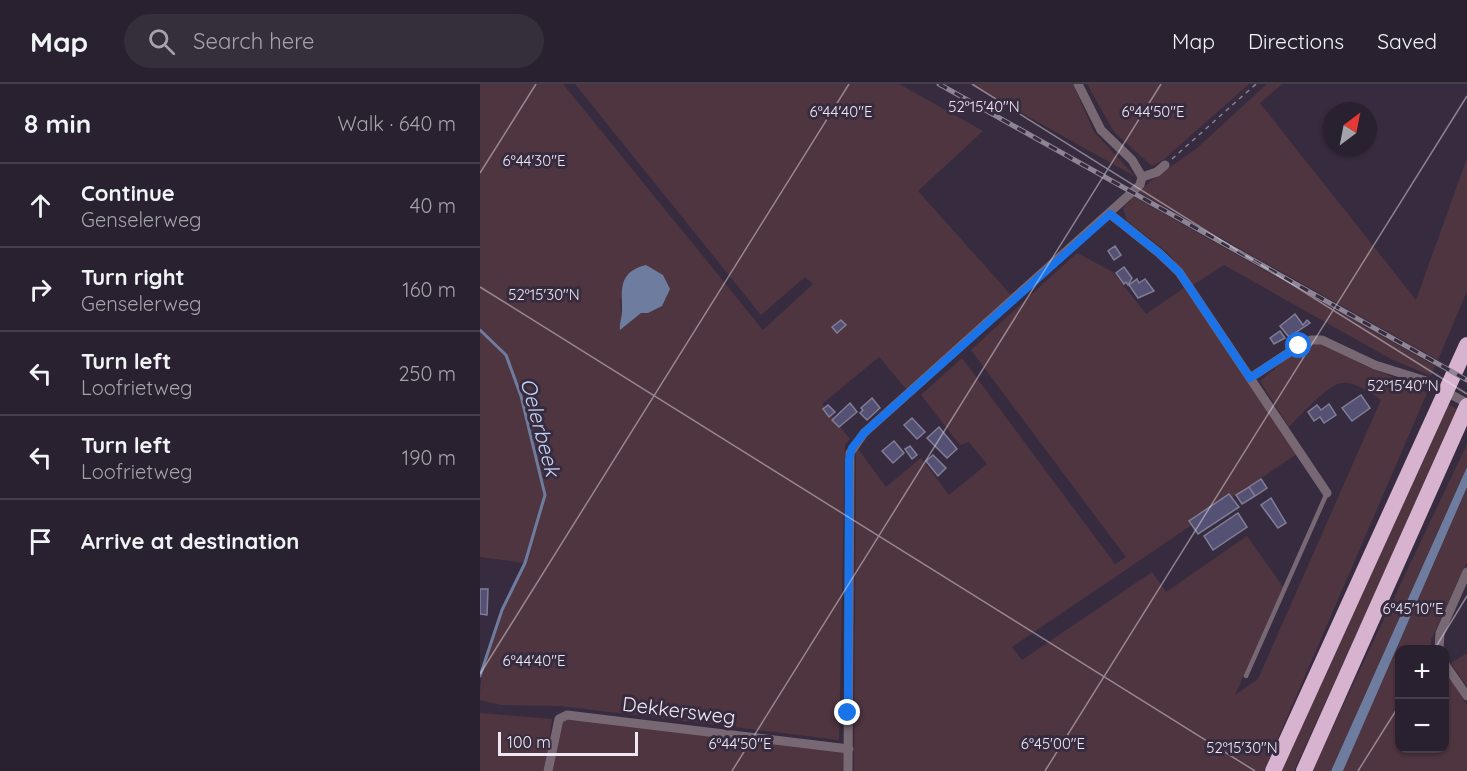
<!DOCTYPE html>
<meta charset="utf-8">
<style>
body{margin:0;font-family:Quicksand,sans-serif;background:#352e3b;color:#f1f3f6}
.controls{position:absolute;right:18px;bottom:18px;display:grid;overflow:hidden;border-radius:12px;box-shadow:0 2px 4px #0004}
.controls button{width:54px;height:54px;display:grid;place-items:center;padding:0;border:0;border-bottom:2px solid #453e4b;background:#29212f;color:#f1f3f6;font:30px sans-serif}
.compass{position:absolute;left:843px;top:18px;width:54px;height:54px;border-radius:50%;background:#29212f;box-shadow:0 2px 4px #0004;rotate:32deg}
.scale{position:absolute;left:18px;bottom:15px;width:140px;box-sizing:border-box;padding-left:6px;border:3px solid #efe8f4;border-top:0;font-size:16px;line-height:21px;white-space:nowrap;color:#efe8f4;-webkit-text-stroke:4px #372c3f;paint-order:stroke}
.stop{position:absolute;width:18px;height:18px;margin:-14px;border:4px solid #1a73e8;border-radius:50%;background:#fff}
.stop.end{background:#1a73e8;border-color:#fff;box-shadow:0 2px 6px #0008}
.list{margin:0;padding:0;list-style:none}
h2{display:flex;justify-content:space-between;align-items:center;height:78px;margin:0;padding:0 24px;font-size:26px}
h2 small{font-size:20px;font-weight:400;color:#a5a3aa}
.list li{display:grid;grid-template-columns:39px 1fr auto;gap:18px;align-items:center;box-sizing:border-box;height:84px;padding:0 24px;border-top:2px solid #453e4b}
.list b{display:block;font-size:22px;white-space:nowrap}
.list p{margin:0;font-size:20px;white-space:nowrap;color:#a5a3aa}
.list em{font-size:20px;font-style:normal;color:#a5a3aa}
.icon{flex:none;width:33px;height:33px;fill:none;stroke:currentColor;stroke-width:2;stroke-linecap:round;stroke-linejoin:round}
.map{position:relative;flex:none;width:987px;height:687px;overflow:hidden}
header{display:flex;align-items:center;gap:36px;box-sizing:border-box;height:84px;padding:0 30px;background:#29212f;border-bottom:2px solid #453e4b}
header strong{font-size:28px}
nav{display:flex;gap:33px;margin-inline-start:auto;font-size:21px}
.search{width:420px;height:54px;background:#352e3b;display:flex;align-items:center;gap:15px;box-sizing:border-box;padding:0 21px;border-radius:33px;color:#a5a3aa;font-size:22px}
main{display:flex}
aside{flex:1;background:#29212f}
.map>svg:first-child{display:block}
</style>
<header>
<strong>Map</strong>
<div class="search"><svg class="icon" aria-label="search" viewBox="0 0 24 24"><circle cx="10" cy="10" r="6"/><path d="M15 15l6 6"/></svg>Search here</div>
<nav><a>Map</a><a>Directions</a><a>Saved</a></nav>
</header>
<main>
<aside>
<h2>8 min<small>Walk · 640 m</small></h2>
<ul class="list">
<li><svg class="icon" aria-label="ahead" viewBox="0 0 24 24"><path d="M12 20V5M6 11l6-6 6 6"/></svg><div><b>Continue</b><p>Genselerweg</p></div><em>40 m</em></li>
<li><svg class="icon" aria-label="right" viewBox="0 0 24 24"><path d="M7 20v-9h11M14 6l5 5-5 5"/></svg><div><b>Turn right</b><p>Genselerweg</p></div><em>160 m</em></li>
<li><svg class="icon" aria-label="left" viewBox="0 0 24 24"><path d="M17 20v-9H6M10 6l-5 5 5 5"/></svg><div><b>Turn left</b><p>Loofrietweg</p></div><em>250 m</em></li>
<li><svg class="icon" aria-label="left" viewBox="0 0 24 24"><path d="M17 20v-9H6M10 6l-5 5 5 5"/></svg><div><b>Turn left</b><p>Loofrietweg</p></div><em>190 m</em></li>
<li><svg class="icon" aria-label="arrive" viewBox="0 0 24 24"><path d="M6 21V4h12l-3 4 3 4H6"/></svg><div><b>Arrive at destination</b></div></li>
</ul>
</aside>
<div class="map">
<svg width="987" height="687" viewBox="0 0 987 687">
<rect width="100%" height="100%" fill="#372c3f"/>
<!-- green -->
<path fill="#4f353f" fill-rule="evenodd" d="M0 0H83L283 246 333 200 325 193 281 231 95 0H419L503 47 438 107 531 211 427 306 399 273 342 320 370 355 365 360 359 656 80 622 20 621 0 616C0 567 23 523 44 479L0 473ZM140 215 168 229H161L139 244 142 235Z
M490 0H593L614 48 656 93Z
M607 0H769L683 76 672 82 634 48Z
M787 0H802L780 19 936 216 987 74V207L958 276 659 108 673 95 716 65Z
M654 113 955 282 951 292 911 275 744 181 713 201 688 169 647 137 643 124Z
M597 169 633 188 666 230 704 204 818 369 532 563 542 576 672 488 686 508 767 452 803 503 755 611 778 595 901 316C890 309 875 297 861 299 847 301 820 332 809 343L780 297C795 286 814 264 833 260 850 256 872 277 888 283 909 292 928 298 947 309L784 687H374L376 367 378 365 406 403 441 374 469 411 507 380 489 358 480 361 441 311 482 274 635 480 646 473 491 266Z
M967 320 979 326 814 687H799Z
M987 360V383L851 687H832Z
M987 403V478L951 556V565L920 566V664H964L965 588 987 621V687H863Z
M987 569V603L971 579Z
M0 629 72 635 64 687H0Z
M83 634 365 668V687H70Z"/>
<!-- water -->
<path fill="#6e7ca0" d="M166 181 183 191 190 205 182 222 168 229H161L140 246C139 240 142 234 142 227 142 205 138 188 166 181Z
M987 383V403L863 687H851Z"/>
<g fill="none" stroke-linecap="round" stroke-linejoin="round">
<!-- stream -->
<path stroke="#6e7ca0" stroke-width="3" d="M0 246 26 271 41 312 65 411 45 479 22 526 0 592"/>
</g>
<!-- building -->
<path fill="#555174" stroke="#807d95" stroke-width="1.5" d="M635 162 641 171 634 176 628 167Z
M644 183 652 194 648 201 646 198 644 200 636 189Z
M657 195 659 199 665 195 674 207 658 214 649 201Z
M815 230 823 241 827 236 830 239 809 253 800 242Z
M361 236 366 241 357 249 352 243Z
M800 247 805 254 794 260 790 254Z
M881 311 890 324 872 337 862 324Z
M392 314 400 324 387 336 380 329 383 326 381 324Z
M370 319 377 328 359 343 352 336Z
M849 320 856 331 844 339 840 333 834 337 828 328 837 321 841 326Z
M348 321 355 328 349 333 343 325Z
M432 334 445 348 437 355 424 341Z
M459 343 477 365 467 374 447 354Z
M414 357 424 369 413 379 402 367Z
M430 362 437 371 432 375 425 365Z
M453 371 466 384 458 392 446 377Z
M781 395 787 404 775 412 769 403Z
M769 403 775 412 762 420 756 411Z
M749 410 759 423 718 450 709 437Z
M791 414 806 439 798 444 781 421Z
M758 429 767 443 733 466 724 452Z
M0 505H8L7 531 0 530Z"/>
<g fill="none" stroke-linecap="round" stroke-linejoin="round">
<!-- path -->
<path stroke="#8c8292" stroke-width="1.5" stroke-dasharray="4.5 4.5" stroke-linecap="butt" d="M692 75 776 0"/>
<!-- lane -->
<path stroke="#776874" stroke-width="4.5" d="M766 592 847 409"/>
<!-- street -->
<path stroke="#776874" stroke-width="9" d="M662 93 677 88 685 81
M630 130 679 169 699 188 770 294 819 262 831 256H842L895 281 946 297 987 319
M770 294 847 409
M959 566 960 549 987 488
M964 579 987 612
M68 687 79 635 87 631 369 665
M368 687 370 369 384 349 660 101 662 93 652 76 621 46 598 0"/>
<!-- highway -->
<path stroke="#d8b3d0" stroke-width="16" d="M793 687 987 261
M824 687 987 322"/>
<!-- rail casing -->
<g stroke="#8d8494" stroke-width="5">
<path id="rail" d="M459 0 987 296"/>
</g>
<!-- rail -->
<use href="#rail" stroke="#372c3f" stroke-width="3" stroke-dasharray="9" stroke-linecap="butt"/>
</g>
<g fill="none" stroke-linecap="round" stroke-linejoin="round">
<!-- route -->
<path stroke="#1a73e8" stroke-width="8" d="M368 629 369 376 372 364 384 349 630 130 679 169 699 188 770 294 819 262"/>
</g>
<!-- ticks -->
<path fill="none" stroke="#efe8f4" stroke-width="1.5" stroke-opacity="0.45" d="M492 0 987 310M0 89 56 0M0 203 775 687M954 566 987 512M0 590 369 0M252 687 681 0M565 687 987 12M878 687 920 620"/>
<g text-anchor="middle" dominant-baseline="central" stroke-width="6" stroke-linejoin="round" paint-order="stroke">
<!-- street labels -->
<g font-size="20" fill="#efe8f4" stroke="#372c3f">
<text transform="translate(199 626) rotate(7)">Dekkersweg</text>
</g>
<!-- water labels -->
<g font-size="21" font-style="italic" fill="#c6d4f9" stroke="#372c3f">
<text transform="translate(61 343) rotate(75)">Oelerbeek</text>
</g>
</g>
<g font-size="15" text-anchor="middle" fill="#efe8f4" stroke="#372c3f" stroke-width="6" stroke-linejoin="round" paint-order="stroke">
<text x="504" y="28">52°15'40"N</text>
<text x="361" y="33">6°44'40"E</text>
<text x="673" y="33">6°44'50"E</text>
<text x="54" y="82">6°44'30"E</text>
<text x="64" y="216">52°15'30"N</text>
<text x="923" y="307">52°15'40"N</text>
<text x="933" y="530">6°45'10"E</text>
<text x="54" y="582">6°44'40"E</text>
<text x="260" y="665">6°44'50"E</text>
<text x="573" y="665">6°45'00"E</text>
<text x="762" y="669">52°15'30"N</text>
</g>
</svg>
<div class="controls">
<button>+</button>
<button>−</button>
</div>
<svg class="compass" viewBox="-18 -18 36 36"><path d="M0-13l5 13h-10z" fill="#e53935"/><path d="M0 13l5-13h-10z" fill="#a5a3aa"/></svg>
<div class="scale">100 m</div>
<div class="stop" style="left:819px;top:262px"></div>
<div class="stop end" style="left:368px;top:629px"></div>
</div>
</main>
